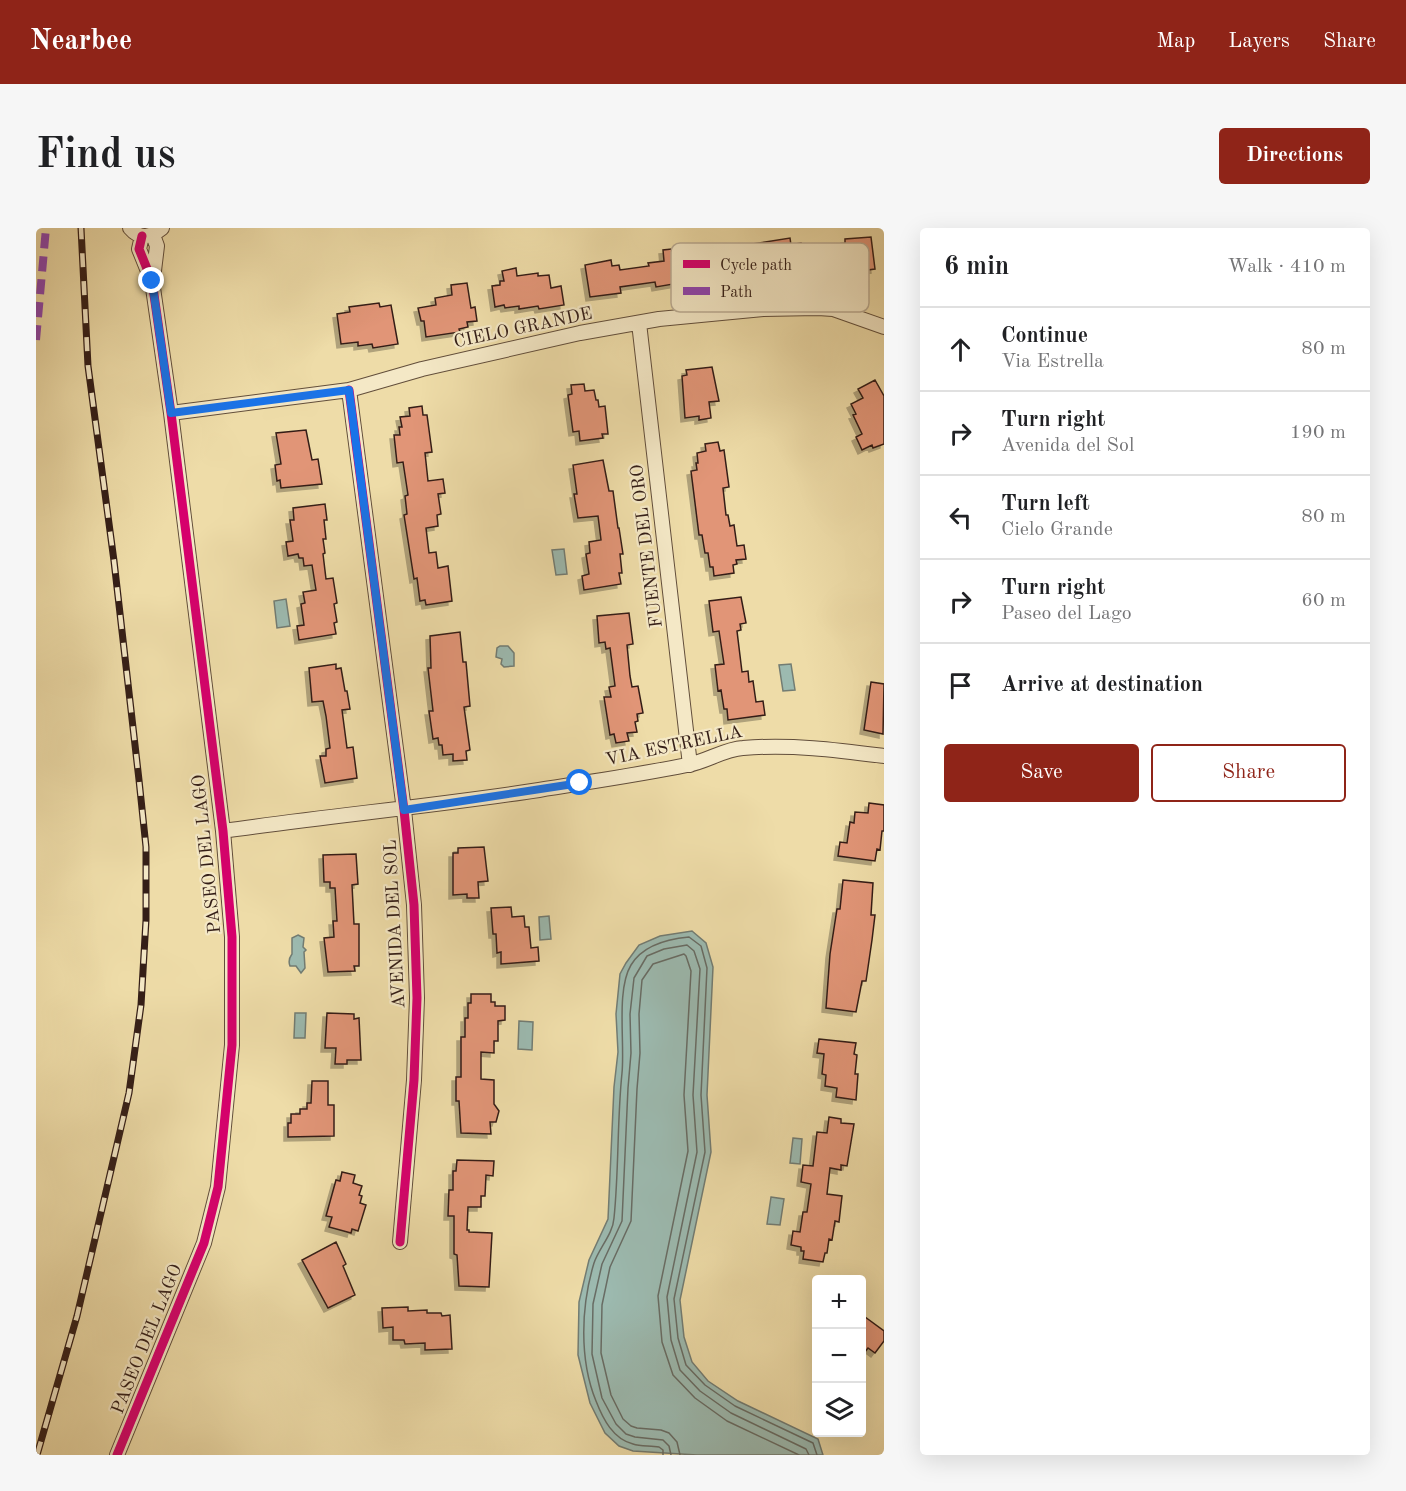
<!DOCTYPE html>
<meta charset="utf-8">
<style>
body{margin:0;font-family:"Old Standard TT",serif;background:#f6f6f6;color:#202124}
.controls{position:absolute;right:18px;bottom:18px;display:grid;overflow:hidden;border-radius:6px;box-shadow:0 6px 24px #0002}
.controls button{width:54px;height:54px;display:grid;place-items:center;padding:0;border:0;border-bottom:2px solid #e0e0e0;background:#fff;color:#202124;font:30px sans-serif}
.stop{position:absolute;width:18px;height:18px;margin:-14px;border:4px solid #1a73e8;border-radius:50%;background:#fff}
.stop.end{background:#1a73e8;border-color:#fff;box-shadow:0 2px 6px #0008}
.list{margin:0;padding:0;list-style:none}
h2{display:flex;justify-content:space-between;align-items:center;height:78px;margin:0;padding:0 24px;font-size:26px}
h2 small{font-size:20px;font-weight:400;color:#757577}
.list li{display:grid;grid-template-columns:39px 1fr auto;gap:18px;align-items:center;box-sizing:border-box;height:84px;padding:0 24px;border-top:2px solid #e0e0e0}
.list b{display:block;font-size:22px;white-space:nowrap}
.list p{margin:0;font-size:20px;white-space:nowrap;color:#757577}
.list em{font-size:20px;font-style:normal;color:#757577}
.actions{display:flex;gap:12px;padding:18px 24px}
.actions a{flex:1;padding:14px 0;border:2px solid #8f2418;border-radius:6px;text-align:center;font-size:21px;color:#8f2418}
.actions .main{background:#8f2418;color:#fff}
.icon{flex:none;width:33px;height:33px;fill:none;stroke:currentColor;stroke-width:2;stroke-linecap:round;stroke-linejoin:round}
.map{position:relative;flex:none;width:848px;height:1227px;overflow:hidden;border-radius:6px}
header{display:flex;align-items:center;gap:36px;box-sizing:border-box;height:84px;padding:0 30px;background:#8f2418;color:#fff}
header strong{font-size:28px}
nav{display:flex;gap:33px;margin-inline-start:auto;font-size:21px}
.intro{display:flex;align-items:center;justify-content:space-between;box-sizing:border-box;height:144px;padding:0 36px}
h1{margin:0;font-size:42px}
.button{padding:15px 27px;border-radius:6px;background:#8f2418;color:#fff;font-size:21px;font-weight:700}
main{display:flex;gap:36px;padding:0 36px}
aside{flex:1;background:#fff;border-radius:6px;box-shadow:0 6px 24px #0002}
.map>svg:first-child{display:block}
</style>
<header>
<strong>Nearbee</strong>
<nav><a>Map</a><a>Layers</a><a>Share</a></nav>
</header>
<div class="intro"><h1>Find us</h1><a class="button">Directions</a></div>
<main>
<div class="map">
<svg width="848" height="1227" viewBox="0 0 848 1227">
<defs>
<filter id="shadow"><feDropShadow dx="-4" dy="4" stdDeviation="0" flood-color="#0004"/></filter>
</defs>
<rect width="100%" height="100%" fill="#eedca8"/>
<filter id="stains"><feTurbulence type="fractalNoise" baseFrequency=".00333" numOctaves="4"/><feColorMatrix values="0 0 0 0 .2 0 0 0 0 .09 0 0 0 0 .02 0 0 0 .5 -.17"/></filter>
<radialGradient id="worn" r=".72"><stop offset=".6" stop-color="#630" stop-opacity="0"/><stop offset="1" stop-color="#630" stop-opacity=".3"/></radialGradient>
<!-- water -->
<path fill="#9cbab0" stroke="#727c73" stroke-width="1.5" d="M528 321 531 346 520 347 516 322Z
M250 371 254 398 241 400 238 373Z
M464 418H472L478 425V438L468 439 465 436 466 431 460 429 461 420Z
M755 436 759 462 747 463 743 437Z
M513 688 515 711 504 712 503 689Z
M656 703 670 715 677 739 671 867 675 924 644 1072 648 1109 656 1134 672 1153 702 1173 782 1211 787 1227H661L597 1223 583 1218 569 1205 554 1175 542 1127 543 1074 553 1032 572 991 578 859 582 824 580 786 584 746 590 735 603 717 624 708Z
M262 707 268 710 267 719 270 722 268 724 269 740 265 745 260 738H254C252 733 253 730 256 726V710Z
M259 785H270L269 810H258Z
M483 793 497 794 496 822 482 821Z
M757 910 766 911 764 936 754 935Z
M735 969 748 971 744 997 731 996Z"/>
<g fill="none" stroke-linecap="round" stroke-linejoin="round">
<!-- shore -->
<path stroke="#686c64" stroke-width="1.5" d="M627 1227V1222L623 1219C615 1217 605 1219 597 1216 577 1211 567 1191 560 1173 543 1131 545 1078 558 1035 563 1020 577 1006 578 990 583 942 581 893 586 845 589 815 580 762 595 737 607 717 631 711 653 709L665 718 671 740 665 867 669 924 638 1071 642 1110 650 1137 669 1157 699 1178 777 1215 781 1227
M635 1227 633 1218 627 1212 599 1209 590 1206 580 1196 566 1170 556 1126 557 1076 566 1036 586 993 592 860 595 825 594 786 598 750 611 728 628 721 651 717 658 723 664 741 657 867 661 924 631 1069 635 1112 644 1142 664 1163 695 1185 770 1221 773 1227
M644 1227 641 1214 633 1205 625 1202 601 1200 595 1198 587 1191 575 1167 565 1125 566 1077 574 1039 595 993 601 861 604 825 603 786 606 752 617 736 648 726 650 728 655 743 648 867 652 923 622 1068 626 1114 637 1147 659 1170 691 1193 763 1227"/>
</g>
<!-- building -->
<path fill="#e19577" stroke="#341e17" stroke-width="1.5" filter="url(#shadow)" d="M835 9 839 41 809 45 808 39 738 48 737 43 730 44V41L720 43 718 33 710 34 708 21 717 20V16L754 10 755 17 765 15 766 25 769 27 804 22 803 18 809 17V11Z
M645 20V22L662 20 665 46 660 47 661 52 620 59 619 54 584 59 585 65 554 69 549 37 575 32 576 38 583 37 584 42 613 38 612 35 628 33 627 22Z
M480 40 481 48 502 45V48L513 47 515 60 525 58 528 77 503 81 502 78 483 81V78L469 80 468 77 459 79 456 58 464 57V53H468L466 43Z
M431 55 435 80 439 79 441 93 431 94 432 99 423 101 424 104 390 109 388 93H385L382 80 400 77 399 70 416 67 415 57Z
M343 75 344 79 355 77 362 116 337 120 336 116 322 118V114L305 116 301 86 314 84 313 79Z
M676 139 683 173 673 174 675 190 663 192V188L649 190 646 148 651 147 650 142Z
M839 152 848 168V216L837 220 836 217 826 222 820 209 826 206 817 187 820 186 815 176 827 170 822 161Z
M548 156 549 163 558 162 560 172H562L563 179 569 178 572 206H566L567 210 544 213 543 203 537 204 532 167 536 166 535 157Z
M386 178 387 187H391L396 224 389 225 392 253 407 251 409 265 402 266 405 286 401 287 402 298 390 300 393 325 400 324 402 340 412 338 416 373 390 377 389 372 384 373 381 350 378 351 368 287 371 286 369 268 372 267 367 234 361 235 358 207H364L363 199H366L364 189 374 188 373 180Z
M270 202 276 232 282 231 286 256 245 260 244 252 241 253 239 237 245 236 240 205Z
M682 214 684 223 688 222 693 259 687 260 690 287H692L694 298 698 297 701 318 708 317 710 331 700 332 701 336 697 337 698 345 678 348 677 339H674L672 325H669L666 307H663L655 243 661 242 660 235H662L661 225 670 223 669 216Z
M567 232 573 263H577L582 300H583L587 326H584L586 345H583L585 356 548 362 546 348 553 346 550 326 554 325 553 314 565 312 562 288 542 290 538 266H541L537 237Z
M289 276 291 292H288L290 311H287L289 325 287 326 290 351 297 350 301 375 298 376 301 394 298 395 300 406 263 412 261 398 268 397 265 376 269 375 267 364 280 362 276 337 268 338 267 330H263L262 326 252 328 250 314 257 313 254 292H258L257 280Z
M705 369 710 395 704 396 705 402 701 403 706 444 712 443 713 454 717 453 720 474 727 473 729 487 692 492 691 481H688L685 462 682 463 679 437 688 436 683 403 677 404 673 373Z
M593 385 597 416 591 417 594 448 596 459 602 458 607 485 601 486 602 493 599 494 601 504 591 505 593 513 580 515 578 506 574 507 568 469H575L573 459 579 458 574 420 570 421 569 414 563 415 561 388Z
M424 404 427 434H430L434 478 428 479 434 522 430 523 431 532 417 533V526L407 527 406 517H403L402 510 397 511 393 483H397L392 440H395L394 408Z
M300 436V441L305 440 309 463H311L314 481 306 482 311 520 317 519 321 550 289 555 284 528H290V521L294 520 290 488 287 473 276 474 273 440Z
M835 454 848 456 847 506 828 502Z
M833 575 848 577V603H846L844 622 841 621 839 633 802 628 804 614 811 615 814 594 818 595 819 584 832 585Z
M448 619 452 653 442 654 443 670H431V666L417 667V625H422V620Z
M320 626 322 656 316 657 318 696H323V738H318L319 743 292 744 288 710 298 709 297 693H301L299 660H294V654H288L287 627Z
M807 652 837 655 835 687H839L836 712 830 753H826L820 784 790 780 794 726 801 681H804Z
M475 679 476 689 488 688 489 699H493L495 720 502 719 503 733 465 736V724L461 725 460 706H457L455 680Z
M435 766H455V774H459V778H469V792L462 793V813H458V825L445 824V851L458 852V876L463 883 460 894H454L455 906 425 905 423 873H420V849H425V809H429V790H432V775H435Z
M291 785 318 786V791L323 790 325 832H311V836H299L300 820H289Z
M783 811 820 815 818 826 821 827 819 846H822L820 872 800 869 801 860 789 858 790 847 786 846 788 826 781 825Z
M276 853H292V877H298V908L252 909V895H255V886H264V881H271V875H275Z
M793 889 805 891V895L818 896 811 938 805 937V942L794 940 791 966 806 968 803 994 799 993 796 1012 793 1011 791 1025H789L787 1034 767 1031 768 1023H765V1019L755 1017 757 1003 764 1004 767 984H771L775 956 765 954 767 937 777 938 781 904 791 905Z
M421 932 458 933 457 948 450 947 449 968H445V979H432L431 1002H433V1004L456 1005 453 1059 423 1058 421 1027 418 1026V988H412L413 962H417V943H420Z
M306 944 319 947 317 955 326 958 323 967 326 968 324 975 330 977 322 1003 316 1001 315 1005 293 999 296 989 290 988 300 952 304 953Z
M300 1014 310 1036 307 1038 319 1067 292 1080 266 1032Z
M372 1079V1083L391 1082V1085H405L406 1088 414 1087 416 1121 389 1122V1115L369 1116 368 1112H357V1099L347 1100 346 1080Z
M825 1086 848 1103V1113L839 1125 832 1120 825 1129Z"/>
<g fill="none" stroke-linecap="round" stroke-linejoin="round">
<!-- minor casing -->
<g stroke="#624e3b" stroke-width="16">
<path id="minor" d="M94 0C104 12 115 9 126 0
M117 51 121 18 117 7
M603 95 654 537
M313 162 368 582 378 677 381 770 378 852 364 1014
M135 185 313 162 386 141 544 105 623 91 727 81 782 80 797 81 848 99
M187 603C292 588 398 578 503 562 552 554 602 547 651 537 670 534 688 521 707 520 755 516 801 522 848 528
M81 1227 168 1015 182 959 196 817V709L187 603 135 185 116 53 103 21 106 8"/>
</g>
<!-- minor -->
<use href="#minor" stroke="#f4e8c6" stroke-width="14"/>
<!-- rail casing -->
<g stroke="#341e17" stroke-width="7">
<path id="rail" d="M1 1227 41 1088 93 865 105 777 110 692V619L103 552 78 333 52 138 45 0"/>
</g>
<!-- rail -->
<use href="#rail" stroke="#f4e8c6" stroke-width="4.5" stroke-dasharray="14" stroke-linecap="butt"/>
<!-- quiet -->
<path stroke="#8e44ad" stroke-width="8" stroke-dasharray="15 8" stroke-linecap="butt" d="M0 112 10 0"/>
<!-- cycleway casing -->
<g stroke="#f4e8c6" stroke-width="13">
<path id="cycleway" d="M313 162 368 582 378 677 381 770 378 852 364 1014
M81 1227 168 1015 182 959 196 817V709L187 603 135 185 116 53 103 21 106 8"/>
</g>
<!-- cycleway -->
<use href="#cycleway" stroke="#d6006c" stroke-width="9"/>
</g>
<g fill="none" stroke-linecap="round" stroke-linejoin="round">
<!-- route -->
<path stroke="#1a73e8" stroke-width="8" d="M116 53 135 185 313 162 368 582 544 555"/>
</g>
<g text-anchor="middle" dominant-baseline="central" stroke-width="4.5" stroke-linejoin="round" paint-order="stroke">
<!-- street labels -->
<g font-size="18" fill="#341e17" stroke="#f4e8c6">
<text transform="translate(487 100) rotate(-12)">CIELO GRANDE</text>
<text transform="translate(611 318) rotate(-97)">FUENTE DEL ORO</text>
<text transform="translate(638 518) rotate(-12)">VIA ESTRELLA</text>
<text transform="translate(171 626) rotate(-96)">PASEO DEL LAGO</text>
<text transform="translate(359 696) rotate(-93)">AVENIDA DEL SOL</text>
<text transform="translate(111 1111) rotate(-68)">PASEO DEL LAGO</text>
</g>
</g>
<!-- legend -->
<rect x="635" y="15" width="198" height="69" rx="9" fill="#f4e8c6" stroke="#baab92" stroke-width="1.5"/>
<rect x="647" y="32" width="27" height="8" fill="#d6006c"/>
<rect x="647" y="59" width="27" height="8" fill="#8e44ad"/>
<g font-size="16" fill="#341e17">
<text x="684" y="42">Cycle path</text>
<text x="684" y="69">Path</text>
</g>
<rect width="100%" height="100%" filter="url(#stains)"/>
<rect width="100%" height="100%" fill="url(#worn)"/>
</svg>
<div class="controls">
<button>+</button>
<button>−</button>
<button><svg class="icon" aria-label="layers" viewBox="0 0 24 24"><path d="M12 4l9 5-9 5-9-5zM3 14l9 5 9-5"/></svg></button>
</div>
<div class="stop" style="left:544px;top:555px"></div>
<div class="stop end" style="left:116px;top:53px"></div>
</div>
<aside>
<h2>6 min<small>Walk · 410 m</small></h2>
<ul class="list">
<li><svg class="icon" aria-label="ahead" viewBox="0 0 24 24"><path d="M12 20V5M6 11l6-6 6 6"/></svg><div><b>Continue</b><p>Via Estrella</p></div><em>80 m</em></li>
<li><svg class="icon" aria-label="right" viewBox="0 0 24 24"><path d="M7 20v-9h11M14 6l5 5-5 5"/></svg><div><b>Turn right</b><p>Avenida del Sol</p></div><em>190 m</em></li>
<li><svg class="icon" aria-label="left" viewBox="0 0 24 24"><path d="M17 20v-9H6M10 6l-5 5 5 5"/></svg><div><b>Turn left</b><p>Cielo Grande</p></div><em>80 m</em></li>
<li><svg class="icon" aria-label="right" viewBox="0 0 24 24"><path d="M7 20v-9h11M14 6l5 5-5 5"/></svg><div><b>Turn right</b><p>Paseo del Lago</p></div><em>60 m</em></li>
<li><svg class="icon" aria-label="arrive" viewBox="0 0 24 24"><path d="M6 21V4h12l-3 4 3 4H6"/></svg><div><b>Arrive at destination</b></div></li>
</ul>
<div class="actions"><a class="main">Save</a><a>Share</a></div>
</aside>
</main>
